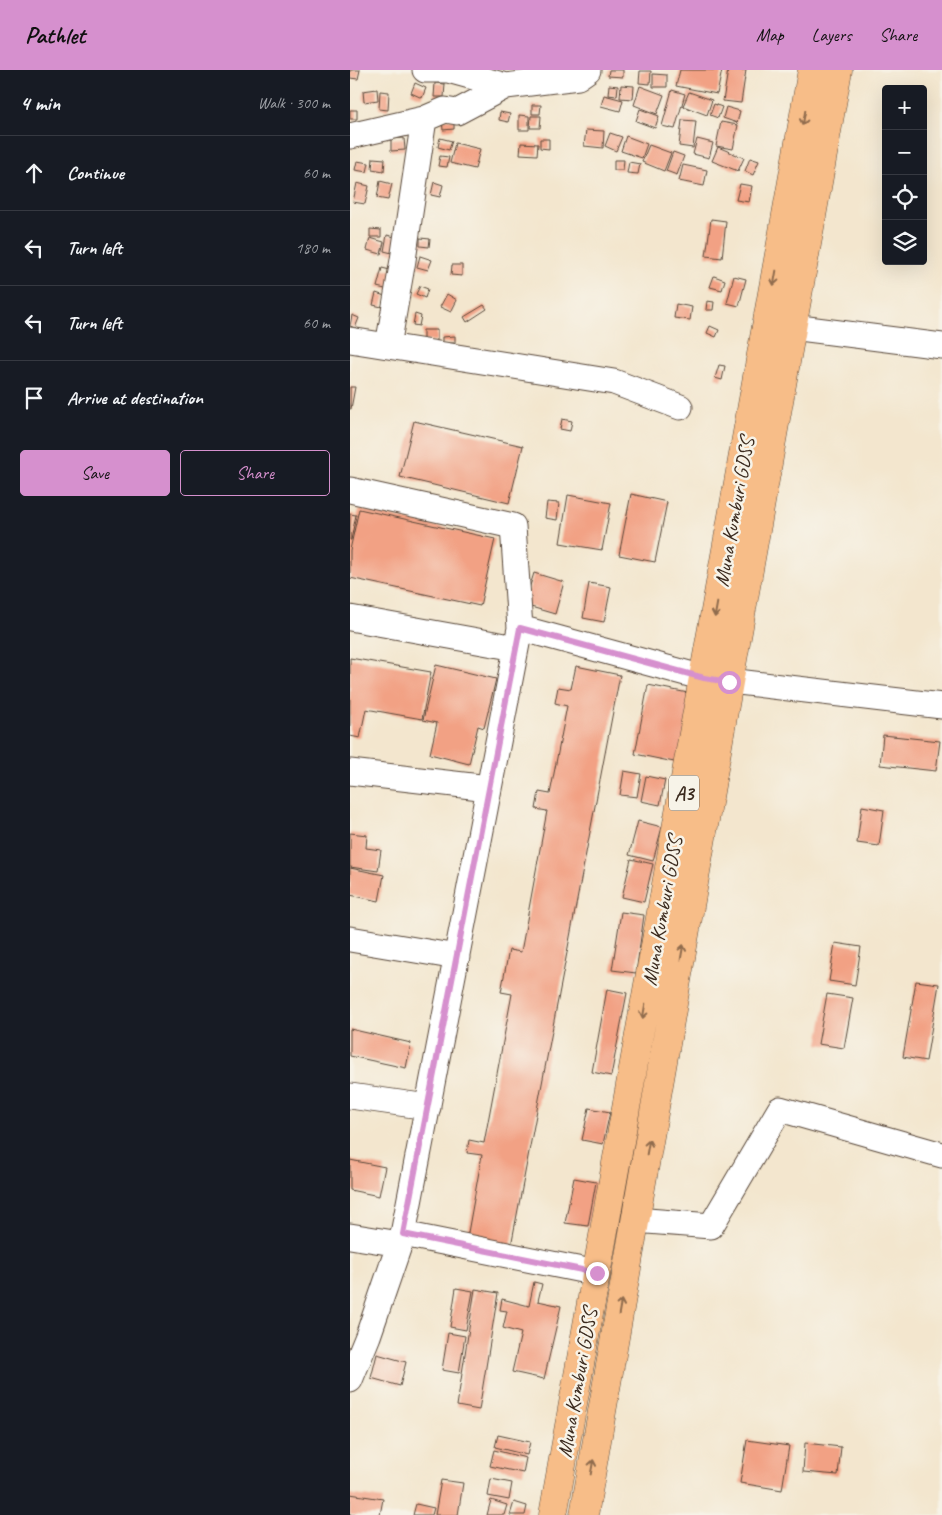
<!DOCTYPE html>
<meta charset="utf-8">
<style>
body{margin:0;font-family:Caveat,sans-serif;background:#20242c;color:#f1f3f6}
.controls{position:absolute;right:15px;top:15px;display:grid;overflow:hidden;border-radius:5px;box-shadow:0 5px 20px #0002}
.controls button{width:45px;height:45px;display:grid;place-items:center;padding:0;border:0;border-bottom:1px solid #363941;background:#171b24;color:#f1f3f6;font:25px sans-serif}
.stop{position:absolute;width:15px;height:15px;margin:-11px;border:4px solid #d690ce;border-radius:50%;background:#fff}
.stop.end{background:#d690ce;border-color:#fff;box-shadow:0 1px 5px #0008}
.list{margin:0;padding:0;list-style:none}
h2{display:flex;justify-content:space-between;align-items:center;height:65px;margin:0;padding:0 20px;font-size:21px}
h2 small{font-size:16px;font-weight:400;color:#9ea1a6}
.list li{display:grid;grid-template-columns:32px 1fr auto;gap:15px;align-items:center;box-sizing:border-box;height:75px;padding:0 20px;border-top:1px solid #363941}
.list b{display:block;font-size:19px;white-space:nowrap}
.list em{font-size:16px;font-style:normal;color:#9ea1a6}
.actions{display:flex;gap:10px;padding:15px 20px}
.actions a{flex:1;padding:11px 0;border:1px solid #d690ce;border-radius:5px;text-align:center;font-size:18px;color:#d690ce}
.actions .main{background:#d690ce;color:#111}
.icon{flex:none;width:28px;height:28px;fill:none;stroke:currentColor;stroke-width:2;stroke-linecap:round;stroke-linejoin:round}
.map{position:relative;flex:none;width:592px;height:1445px;overflow:hidden}
header{display:flex;align-items:center;gap:30px;box-sizing:border-box;height:70px;padding:0 25px;background:#d690ce;color:#111}
header strong{font-size:24px}
nav{display:flex;gap:28px;margin-inline-start:auto;font-size:18px}
main{display:flex}
aside{flex:1;background:#171b24}
.map>svg:first-child{display:block}
</style>
<header>
<strong>Pathlet</strong>
<nav><a>Map</a><a>Layers</a><a>Share</a></nav>
</header>
<main>
<aside>
<h2>4 min<small>Walk · 300 m</small></h2>
<ul class="list">
<li><svg class="icon" aria-label="ahead" viewBox="0 0 24 24"><path d="M12 20V5M6 11l6-6 6 6"/></svg><div><b>Continue</b></div><em>60 m</em></li>
<li><svg class="icon" aria-label="left" viewBox="0 0 24 24"><path d="M17 20v-9H6M10 6l-5 5 5 5"/></svg><div><b>Turn left</b></div><em>180 m</em></li>
<li><svg class="icon" aria-label="left" viewBox="0 0 24 24"><path d="M17 20v-9H6M10 6l-5 5 5 5"/></svg><div><b>Turn left</b></div><em>60 m</em></li>
<li><svg class="icon" aria-label="arrive" viewBox="0 0 24 24"><path d="M6 21V4h12l-3 4 3 4H6"/></svg><div><b>Arrive at destination</b></div></li>
</ul>
<div class="actions"><a class="main">Save</a><a>Share</a></div>
</aside>
<div class="map">
<svg width="592" height="1445" viewBox="0 0 592 1445">
<rect width="100%" height="100%" fill="#f7f3e8"/>
<filter id="ink" filterUnits="userSpaceOnUse"><feTurbulence type="fractalNoise" baseFrequency=".02" numOctaves="2"/><feDisplacementMap in="SourceGraphic" scale="10" xChannelSelector="R" yChannelSelector="G"/><feConvolveMatrix kernelMatrix="1 2 1 2 8 2 1 2 1" color-interpolation-filters="sRGB"/></filter>
<filter id="wash" filterUnits="userSpaceOnUse"><feTurbulence type="fractalNoise" baseFrequency=".0096" numOctaves="4" result="noise"/><feDisplacementMap in="SourceGraphic" scale="20" xChannelSelector="R" yChannelSelector="G"/><feGaussianBlur stdDeviation="1.12" result="paint"/><feColorMatrix in="noise" values="0 0 0 0 0 0 0 0 0 0 0 0 0 0 0 0 0 1.4 0 .05"/><feComposite in="paint" operator="in"/></filter>
<g filter="url(#wash)">
<rect width="100%" height="100%" fill="#f3e6ce"/>
<g id="blocks">
<!-- building -->
<path fill="#f2a184" d="M0 0H10L8 9 0 8Z
M259 0H273V7L258 6Z
M330 0H372L367 24 326 16Z
M378 0H396L391 33 373 31Z
M290 1H301L300 14 289 13Z
M303 4 317 5V17H303Z
M65 13 76 18 72 28 61 23Z
M85 13 95 14 94 27H84Z
M259 15 268 16 267 26 258 25Z
M271 15 284 16 283 29 270 28Z
M290 16 314 25 307 44 284 35Z
M27 19 28 30 14 32 13 21Z
M322 20 335 24 325 59 312 56Z
M30 21 39 22 38 40 29 39Z
M339 22 362 30 357 45 333 36Z
M254 25 273 30 270 41 251 36Z
M364 34 372 37 368 48 360 45Z
M182 35H191L190 44H182Z
M376 37 390 41 387 53 373 48Z
M290 39 309 46 305 58 286 51Z
M0 40H7V49H0Z
M150 42 160 44 158 52 149 50Z
M169 45 179 46V60H169Z
M181 46H191L190 58H180Z
M92 49H104V59L93 60Z
M332 50 346 51 343 78 329 76Z
M371 52 388 55 383 79 366 76Z
M236 60 254 61 253 78 234 76Z
M260 63 272 67 266 81 255 76Z
M276 66 297 74 292 88 271 81Z
M54 68 55 80 41 81V69Z
M90 68 102 71 99 80 88 77Z
M190 69H199V79L190 78Z
M347 69 363 73 359 88 343 84Z
M105 73 130 79 125 99 100 93Z
M171 73 188 74 187 85 170 84Z
M299 75 321 83 314 101 292 92Z
M368 77 394 88 388 101 362 91Z
M323 82 334 86 327 105 316 101Z
M90 86 99 87 97 97 88 96Z
M23 88 35 89 34 101 22 99Z
M400 88 409 91 403 105 395 101Z
M264 90H274L273 100H264Z
M7 91 19 93 17 102 5 100Z
M279 92 290 94 288 104 277 103Z
M333 95 357 100 354 116 329 111Z
M30 111 42 114 38 130 27 128Z
M84 112 93 115 90 127 81 125Z
M7 113 19 116 15 134 3 132Z
M390 114 402 116 399 132 386 130Z
M361 149 376 151 372 188 356 186Z
M20 159 31 160V167H20Z
M37 165 49 168 46 184 34 181Z
M20 168 34 172 31 184 17 180Z
M70 168 80 169 79 177 70 176Z
M70 186 82 190 78 200 67 197Z
M102 195H112V206L101 205Z
M32 198 44 201 39 220 27 217Z
M364 206 375 210 372 220 360 217Z
M384 206 396 209 389 236 377 233Z
M70 216 78 219 75 228 66 224Z
M26 223 35 226 32 237 23 235Z
M97 224 107 230 101 242 90 237Z
M357 231 364 232 363 240H356Z
M326 234 342 237 340 250 324 248Z
M134 235 137 239 117 252 114 247Z
M65 244 71 246 69 256 63 255Z
M2 245 9 248 5 258 0 256Z
M360 256 369 260 366 267 357 263Z
M73 260H87V271H73Z
M105 266V273H92V267Z
M369 295 375 296 372 310 365 308Z
M0 317H5L1 339H0Z
M212 349 222 351 220 361 210 359Z
M64 351 173 376 159 433 50 407Z
M281 424 317 432 305 492 269 485Z
M218 425 261 433 252 480 210 473Z
M197 432 209 433 207 450 195 448Z
M9 439 145 469 130 536 0 508V480Z
M0 444 6 445 1 470H0Z
M184 503 214 512 205 544 174 535Z
M239 513 261 517 254 552 233 548Z
M0 588 81 602 72 649 16 639 10 668 0 666Z
M86 595 146 609 134 658 128 656 119 694 80 684 87 653 73 650Z
M226 596 270 605 161 1176 117 1168 132 1085 117 1083 119 1070 134 1073 162 924 151 922 159 880 171 882 197 741 186 739 189 722 200 724 217 636 205 633 208 617 221 619Z
M298 615 343 624 329 693 285 684Z
M533 665 590 671 586 701 530 695Z
M274 701 291 704 287 727 270 725Z
M296 706 315 710 310 735 291 731Z
M512 736 534 740 529 776 507 773Z
M288 751 312 757 303 791 279 785Z
M0 763 17 765 16 778 31 780 28 801 0 797Z
M281 789 303 794 294 832 272 827Z
M0 798 34 805 29 831 0 825Z
M271 842 294 845 286 903 262 900Z
M485 873 511 877 505 915 479 911Z
M566 911 589 914 576 991 553 987Z
M257 919 277 923 261 1006 242 1002Z
M477 924 503 928 494 978 468 974Z
M0 959 61 973 56 998 0 986Z
M239 1038 260 1042 253 1074 232 1070Z
M0 1090 35 1097 29 1126 0 1120Z
M224 1108 246 1112 238 1156 215 1153Z
M184 1212 192 1214 188 1231 211 1236 194 1309 162 1302 171 1263 153 1258 157 1241 150 1240 152 1229 179 1236Z
M106 1218 123 1221 116 1260 100 1257Z
M125 1219 148 1223 129 1340 107 1336Z
M98 1263 115 1266 109 1303 92 1300Z
M27 1284 56 1292 50 1316 21 1308Z
M148 1365 180 1372 177 1385 145 1377Z
M397 1370 439 1376 432 1420 390 1413Z
M455 1373 491 1377 488 1405 453 1402Z
M144 1380 176 1388 173 1403 140 1396Z
M141 1409 162 1413 159 1430 138 1426Z
M91 1410 113 1413 108 1445H85Z
M0 1424 33 1429 30 1445H0Z
M141 1430 157 1435 154 1445H137Z
M164 1432 177 1436 175 1445H160Z
M66 1434 84 1438 82 1445H63Z"/>
</g>
</g>
<g filter="url(#ink)">
<use href="#blocks" fill-opacity="0" stroke="#574638" stroke-width="1"/>
<g fill="none" stroke-linecap="round" stroke-linejoin="round">
<!-- minor casing -->
<g stroke="#574638" stroke-width="27">
<path id="minor" d="M75 0H98L156 16 228 7 238 0
M0 66 74 49 95 40 107 42 156 16
M442 257 592 276
M0 270 264 312 330 337
M38 276 53 190 74 49
M0 420 163 456 170 558 53 1164 18 1266 0 1310
M0 548 166 578
M170 558 354 608 592 636
M0 702 139 718
M0 869 107 887
M0 1026 78 1037
M285 1150 361 1156 430 1039 592 1085
M53 1164 247 1203
M0 1166 50 1174"/>
</g>
<!-- highway casing -->
<g stroke="#574638" stroke-width="29">
<path id="highway" d="M203 1445 462 0
M234 1445 379 612 488 0"/>
</g>
<!-- minor -->
<use href="#minor" stroke="#fff" stroke-width="25"/>
<!-- highway -->
<use href="#highway" stroke="#f7bd88" stroke-width="28"/>
</g>
<!-- one-way arrows -->
<defs><path id="oneway-shaft" d="M-6 0H5M1.5-3L5.5 0L1.5 3" fill="none" stroke-width="1.6" stroke-linecap="round" stroke-linejoin="round" transform="scale(1.25)"/></defs>
<g stroke="#906c4e">
<use href="#oneway-shaft" transform="translate(454 48) rotate(100)"/>
<use href="#oneway-shaft" transform="translate(425 208) rotate(100)"/>
<use href="#oneway-shaft" transform="translate(366 540) rotate(100)"/>
<use href="#oneway-shaft" transform="translate(332 882) rotate(-80)"/>
<use href="#oneway-shaft" transform="translate(294 941) rotate(100)"/>
<use href="#oneway-shaft" transform="translate(298 1077) rotate(-80)"/>
<use href="#oneway-shaft" transform="translate(270 1237) rotate(-80)"/>
<use href="#oneway-shaft" transform="translate(242 1397) rotate(-80)"/>
</g>
</g>
<g fill="none" stroke-linecap="round" stroke-linejoin="round" filter="url(#ink)">
<!-- route -->
<path stroke="#d690ce" stroke-width="6" d="M247 1203 53 1164 170 558 354 608 379 612"/>
</g>
<g text-anchor="middle" dominant-baseline="central" stroke-width="5" stroke-linejoin="round" paint-order="stroke">
<!-- shield labels -->
<rect fill="#f7f3e8" stroke="#73665b" stroke-width="1" x="319" y="705.5" width="30" height="35" rx="4"/>
<g font-size="20" font-weight="bold" fill="#3b2a1e">
<text x="334" y="723">A3</text>
</g>
<!-- street labels -->
<g font-size="21" fill="#3b2a1e" stroke="#f7f3e8">
<text transform="translate(384 442) rotate(-80)">Muna Kumburi GDSS</text>
<text transform="translate(312 841) rotate(-80)">Muna Kumburi GDSS</text>
<text transform="translate(227 1313) rotate(-80)">Muna Kumburi GDSS</text>
</g>
</g>
</svg>
<div class="controls">
<button>+</button>
<button>−</button>
<button><svg class="icon" aria-label="locate" viewBox="0 0 24 24"><circle cx="12" cy="12" r="6"/><path d="M12 2v4M12 18v4M2 12h4M18 12h4"/></svg></button>
<button><svg class="icon" aria-label="layers" viewBox="0 0 24 24"><path d="M12 4l9 5-9 5-9-5zM3 14l9 5 9-5"/></svg></button>
</div>
<div class="stop" style="left:379px;top:612px"></div>
<div class="stop end" style="left:247px;top:1203px"></div>
</div>
</main>
